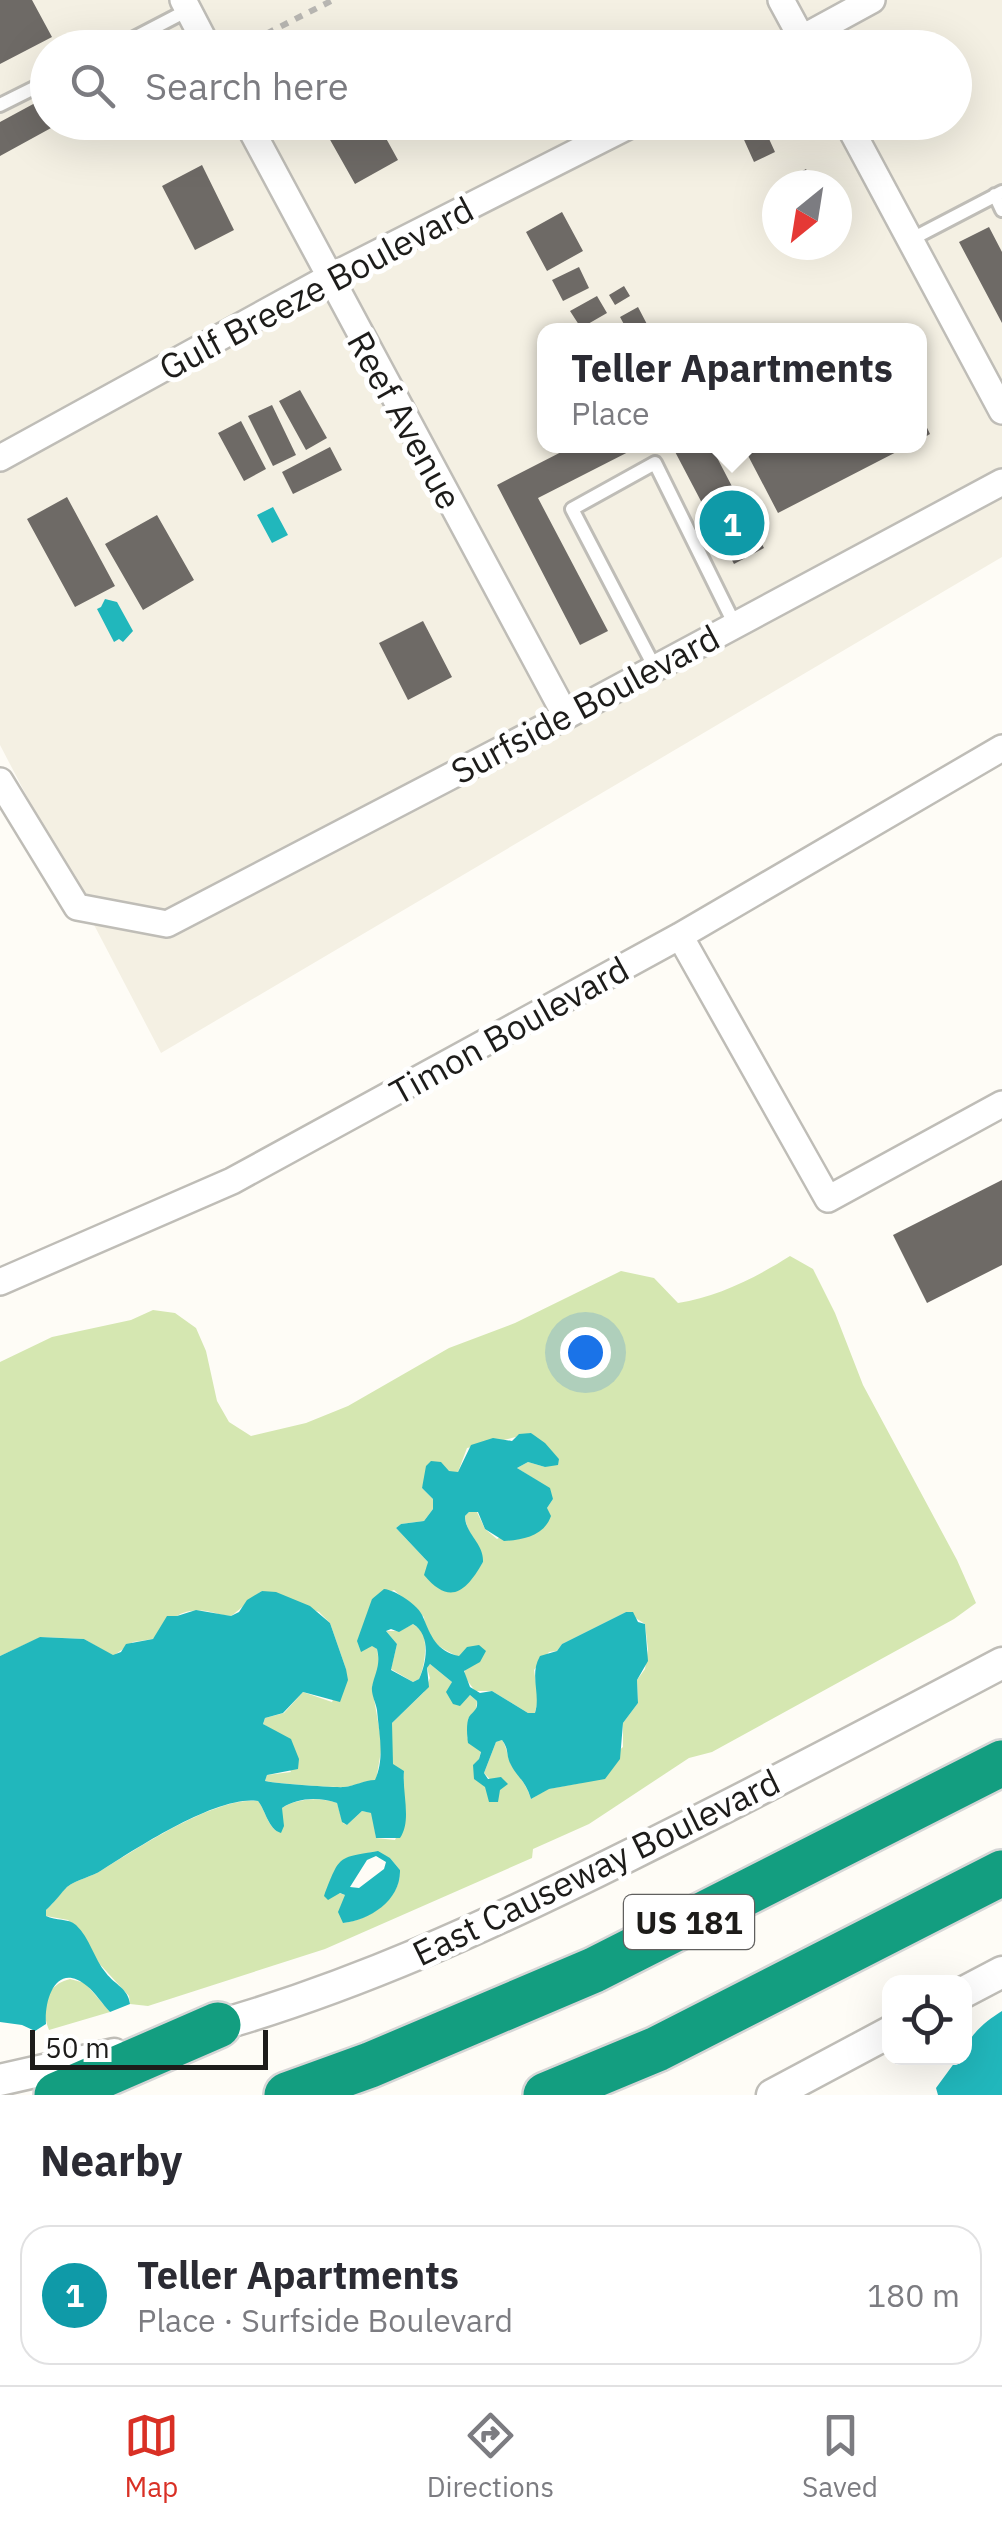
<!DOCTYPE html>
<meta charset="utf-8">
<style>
body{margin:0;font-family:"IBM Plex Sans",sans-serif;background:#f7f7f7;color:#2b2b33}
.controls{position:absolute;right:30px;bottom:30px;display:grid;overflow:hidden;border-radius:20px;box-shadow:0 10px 40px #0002}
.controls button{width:90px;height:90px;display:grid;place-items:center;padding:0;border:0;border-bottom:2px solid #e1e1e2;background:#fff;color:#2b2b33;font:50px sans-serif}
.compass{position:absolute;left:762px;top:170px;width:90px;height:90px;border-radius:50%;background:#fff;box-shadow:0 10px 40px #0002;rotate:210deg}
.scale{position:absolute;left:30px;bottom:25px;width:238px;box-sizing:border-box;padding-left:10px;border:5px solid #1d1c1a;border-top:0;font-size:28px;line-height:35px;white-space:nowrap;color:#1d1c1a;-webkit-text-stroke:8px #fff;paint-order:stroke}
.you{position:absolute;left:585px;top:1352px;width:35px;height:35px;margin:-25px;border:8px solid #fff;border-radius:50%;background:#1a73e8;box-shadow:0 0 0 15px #1a73e833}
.badge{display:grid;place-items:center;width:65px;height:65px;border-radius:50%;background:#d93025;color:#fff;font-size:32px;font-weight:700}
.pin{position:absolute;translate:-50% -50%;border:5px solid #fff;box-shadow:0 2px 10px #0006}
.popup{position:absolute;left:537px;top:323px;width:390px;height:130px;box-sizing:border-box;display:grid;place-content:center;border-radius:20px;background:#fff;filter:drop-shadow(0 2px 8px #0005);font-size:32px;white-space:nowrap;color:#7c7c81}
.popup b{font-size:38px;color:#2b2b33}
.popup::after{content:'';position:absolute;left:50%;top:100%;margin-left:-20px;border:20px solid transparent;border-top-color:#fff}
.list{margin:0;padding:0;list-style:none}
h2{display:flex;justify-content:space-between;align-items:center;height:130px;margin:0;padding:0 40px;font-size:42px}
h2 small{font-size:32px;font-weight:400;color:#7c7c81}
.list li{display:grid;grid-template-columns:65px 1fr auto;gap:30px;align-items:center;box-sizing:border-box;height:140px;margin:0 20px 20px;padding:0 20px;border:2px solid #e1e1e2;border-radius:30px}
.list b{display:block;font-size:38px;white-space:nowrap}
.list p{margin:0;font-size:32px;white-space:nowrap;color:#7c7c81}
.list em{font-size:32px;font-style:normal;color:#7c7c81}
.icon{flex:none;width:55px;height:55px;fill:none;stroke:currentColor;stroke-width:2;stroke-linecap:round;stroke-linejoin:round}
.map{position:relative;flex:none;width:1002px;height:2095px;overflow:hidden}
.search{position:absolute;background:#fff;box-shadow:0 10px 40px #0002;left:30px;right:30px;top:30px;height:110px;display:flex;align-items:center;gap:25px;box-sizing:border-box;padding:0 35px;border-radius:55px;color:#7c7c81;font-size:38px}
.sheet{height:290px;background:#fff}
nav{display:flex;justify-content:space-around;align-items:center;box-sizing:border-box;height:140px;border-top:2px solid #e1e1e2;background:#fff;font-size:28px;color:#7c7c81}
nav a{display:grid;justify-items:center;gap:5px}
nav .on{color:#d93025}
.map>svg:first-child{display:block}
</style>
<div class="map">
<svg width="1002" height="2095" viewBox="0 0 1002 2095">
<rect width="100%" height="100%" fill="#fefcf6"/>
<!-- built -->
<path fill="#f4f0e3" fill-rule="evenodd" d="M0 0H1002V557L161 1053 0 745ZM48 48H954V122H48ZM777 185H837V245H777ZM544 330H920V446H544Z"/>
<!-- green -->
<path fill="#d5e7b1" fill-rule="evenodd" d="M790 1256 813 1269 835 1313 863 1385 957 1560 976 1603 954 1619 712 1752 689 1758 589 1824 533 1849 532 1858 325 1949 148 2006 130 2004 129 1996 96 1960 83 1935 68 1920 46 1916V1910C54 1903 61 1892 67 1887 77 1879 92 1877 102 1870 138 1848 216 1796 258 1801 266 1811 268 1829 280 1832L282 1808C298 1798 320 1797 337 1803L343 1823 347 1825 362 1811 372 1813 376 1838 395 1840C411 1809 401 1804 404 1772L393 1765 392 1759V1723L424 1692 430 1678 427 1668 430 1664 452 1682 450 1687 464 1700 470 1695 477 1701 476 1710 468 1719 467 1738 481 1751 474 1778 498 1794 500 1790 484 1773 496 1742 502 1740C508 1749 507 1758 512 1766 520 1778 526 1784 531 1799L548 1789 581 1783 623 1747V1723L638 1703 637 1680 645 1669 648 1650 645 1624 626 1612 562 1644 557 1651 549 1652 534 1670 538 1699 535 1713H528L492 1691H475L464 1676 465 1670 472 1664C451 1651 426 1648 424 1617L394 1590 372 1599 373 1646 377 1649 380 1669 372 1687 382 1745 376 1781C364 1780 356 1786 344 1787 336 1788 271 1783 265 1781L267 1775 291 1772 274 1731 263 1724 265 1718 284 1713 303 1692 332 1702 346 1669 330 1623 319 1612 262 1591C255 1595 233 1616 231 1616 224 1616 213 1612 206 1611 176 1608 172 1621 153 1639L133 1642 113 1656 84 1639 41 1637 0 1656V1362L52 1337 131 1320 153 1310 175 1313 196 1328 206 1351 217 1401 229 1422 251 1436 306 1423 348 1406 449 1348 515 1323 621 1271 654 1278 678 1303C717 1297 757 1277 790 1256ZM531 1433 559 1459 545 1467 528 1462 517 1468 539 1482 553 1499 547 1508 497 1539 485 1529 477 1512 470 1511 465 1516C466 1533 480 1544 483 1562L465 1586 427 1568 428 1562 396 1528 401 1524 424 1521 433 1509V1499L422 1488 427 1474 458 1472 467 1448C489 1443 510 1439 531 1433ZM372 1852 390 1858 400 1870C401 1899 370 1920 343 1923L345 1895 327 1889C338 1871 351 1856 372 1852Z
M413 1624 423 1632C427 1647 425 1665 419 1679L413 1682 391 1669 397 1644 386 1631H399Z
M70 1979 85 1983 110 2012 49 2030C40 2008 45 1985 70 1979Z"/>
<!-- water -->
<path fill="#21b7bc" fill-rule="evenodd" d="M273 507 288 535 272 543 257 515Z
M105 599 117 602 133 631 123 642 119 639 114 642 97 609 101 607Z
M531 1433 545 1443 559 1459 558 1465 545 1467 528 1462 517 1468 550 1488 553 1499 547 1508 551 1516C544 1536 523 1540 504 1541L485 1529 478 1512H469L465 1516C465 1534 484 1543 483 1562 466 1592 450 1606 424 1575L428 1562 396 1528 401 1524 424 1521 433 1509V1499L422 1488 426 1466 431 1461 441 1462 449 1471 458 1472 471 1445 493 1438 512 1441 519 1434Z
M384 1589C395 1590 419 1605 423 1617 431 1636 436 1651 459 1656L467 1647 479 1645 486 1651 480 1662 464 1671 470 1687 480 1693 492 1691 528 1713H535C541 1694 529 1675 540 1656L557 1651 562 1644 626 1612H633L638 1622 645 1624 648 1661 637 1680 638 1703 623 1723 620 1759 605 1779 549 1789 531 1799C525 1779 517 1778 510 1763 506 1754 509 1749 502 1740L496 1742 484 1773 488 1779 501 1777 508 1784 500 1790 498 1802H489L485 1787 474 1779 473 1765 479 1759 481 1752 468 1743C467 1736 466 1723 469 1717 474 1710 478 1710 477 1701L470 1695 460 1706 453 1704 446 1692 452 1682 430 1664 427 1668 429 1687 392 1723 393 1764 404 1771C402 1794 412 1820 400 1838H376L371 1813 362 1811 347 1825 342 1822 337 1803C320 1797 298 1797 282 1808L284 1826 281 1833C268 1829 266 1811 258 1801 217 1795 137 1848 102 1870 92 1877 77 1879 67 1887 62 1892 53 1904 46 1910V1916C56 1921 68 1918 76 1925 90 1938 94 1959 106 1973 115 1985 128 1988 130 2004L110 2012C102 2004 96 1993 87 1986 57 1961 44 1998 46 2024L35 2031 22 2025 0 2022V1656L40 1637 84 1639 113 1655 121 1652 126 1644 153 1639 167 1616H177L196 1610 231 1616 239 1612 247 1600 262 1591 276 1592 310 1606 330 1623 346 1669 348 1680 340 1702 303 1692 283 1713 265 1718 263 1724 291 1739 299 1759 298 1769 267 1775 265 1781C270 1783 337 1788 344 1787 355 1786 364 1780 375 1780 385 1758 379 1734 377 1710 376 1703 371 1694 372 1687 375 1672 381 1666 377 1649L372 1646 361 1652 357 1641 372 1599ZM413 1624C431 1635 427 1662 419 1679L413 1682 391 1670 397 1644 386 1631 391 1629 399 1632Z
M378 1851 390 1858 400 1870C401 1900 370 1920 343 1923L338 1912 345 1895 340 1893 328 1900 324 1896C340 1855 337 1858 378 1851ZM376 1856 386 1862 384 1869 359 1888 350 1887 367 1860Z
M1002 2011V2095H938L936 2088 958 2058H964C965 2037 986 2021 1002 2011Z"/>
<!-- building -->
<path fill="#6e6a66" d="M0 0H32L52 37 0 64Z
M48 96V122H62L0 156V122Z
M320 122H377L398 160 355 184Z
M736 122H781L765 130 775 152 754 162Z
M202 165 234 230 195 250 162 186Z
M806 169 815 185H777Z
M562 212 583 251 547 271 526 232Z
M989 227 1002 252V323L959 242Z
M579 267 589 288 563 301 552 280Z
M624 286 630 296 615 305 609 295Z
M597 296 607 313 581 328 570 311Z
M638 307 650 330H627L620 317Z
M300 390 327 438 306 450 279 401Z
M272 405 296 455 273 466 248 416Z
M920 413 930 434 920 440Z
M241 421 266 469 244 481 218 433Z
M573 446H640L538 498 608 631 580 645 497 485Z
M672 446H711L764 548 734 564Z
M743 446H908L778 513Z
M330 447 342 470 293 494 282 472Z
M67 497 115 586 75 607 27 519Z
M157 515 194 580 143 610 105 544Z
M423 621 452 677 408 700 379 643Z
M1002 1180V1265L927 1303 893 1235Z"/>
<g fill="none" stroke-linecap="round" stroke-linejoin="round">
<!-- service casing -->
<g stroke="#bfbdb7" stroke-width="18">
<path id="service" d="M115 48 188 10
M0 105 48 81
M995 195 1002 210
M910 240 1002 192
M655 668 572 509 655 463 735 625"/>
</g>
<!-- minor casing -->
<g stroke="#bfbdb7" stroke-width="30">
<path id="minor" d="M183 0 208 48
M781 0 807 48
M784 48 872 0
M247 122 566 716
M847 122 1002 411
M0 458 328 278 636 122
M0 781 77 907 167 924 566 716 1002 482
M680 936 828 1199 1002 1104
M0 1282 232 1181 680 936 1002 748"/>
</g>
<!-- tertiary casing -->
<g stroke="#bfbdb7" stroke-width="35">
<path id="tertiary" d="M964 1992 1002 1972
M202 2030C351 1989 492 1924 630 1855 755 1793 879 1728 1002 1663
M0 2080 114 2054
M772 2095 890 2032"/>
</g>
<!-- motorway casing -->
<g stroke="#d6d6d6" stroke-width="50">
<path id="motorway" d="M57 2095 218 2025
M287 2095 370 2065 594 1970 1002 1763
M546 2095 657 2049 1002 1873"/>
</g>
<!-- path -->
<path stroke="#b8b6b2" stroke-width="6" stroke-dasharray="8 8" stroke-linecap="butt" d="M238 48 333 0"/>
<!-- service -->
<use href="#service" stroke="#fff" stroke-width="12"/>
<!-- minor -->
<use href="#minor" stroke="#fff" stroke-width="25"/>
<!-- tertiary -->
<use href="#tertiary" stroke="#fff" stroke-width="30"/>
<!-- motorway -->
<use href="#motorway" stroke="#139e80" stroke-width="45"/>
</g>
<g text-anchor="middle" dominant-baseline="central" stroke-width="10" stroke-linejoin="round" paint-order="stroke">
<!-- shield labels -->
<rect fill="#fff" stroke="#61605f" stroke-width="2.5" x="624" y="1895" width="130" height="54" rx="8"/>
<g font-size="32" font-weight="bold" fill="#1d1c1a">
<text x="689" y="1922">US 181</text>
</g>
<!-- street labels -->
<g font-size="35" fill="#1d1c1a" stroke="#fff">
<text transform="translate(316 288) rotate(-28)">Gulf Breeze Boulevard</text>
<text transform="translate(405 420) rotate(61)">Reef Avenue</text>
<text transform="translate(585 704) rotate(-28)">Surfside Boulevard</text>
<text transform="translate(509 1030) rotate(-29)">Timon Boulevard</text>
<text transform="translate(596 1867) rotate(-26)">East Causeway Boulevard</text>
</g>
</g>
</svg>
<div class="controls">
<button><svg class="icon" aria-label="locate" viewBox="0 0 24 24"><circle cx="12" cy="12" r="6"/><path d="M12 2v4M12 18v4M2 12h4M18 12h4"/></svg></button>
</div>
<svg class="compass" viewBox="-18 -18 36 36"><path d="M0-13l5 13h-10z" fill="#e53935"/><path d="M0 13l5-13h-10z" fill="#7c7c81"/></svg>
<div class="scale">50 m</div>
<div class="you"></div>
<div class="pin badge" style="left:732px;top:523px;background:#0f9aa8">1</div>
<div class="popup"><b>Teller Apartments</b>Place</div>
<div class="search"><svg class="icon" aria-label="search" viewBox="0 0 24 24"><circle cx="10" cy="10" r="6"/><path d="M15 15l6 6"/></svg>Search here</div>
</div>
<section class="sheet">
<h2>Nearby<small></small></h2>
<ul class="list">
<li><span class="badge" style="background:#0f9aa8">1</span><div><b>Teller Apartments</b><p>Place · Surfside Boulevard</p></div><em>180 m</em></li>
</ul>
</section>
<nav>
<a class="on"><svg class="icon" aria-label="map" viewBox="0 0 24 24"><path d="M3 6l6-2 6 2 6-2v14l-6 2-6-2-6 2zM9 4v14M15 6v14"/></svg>Map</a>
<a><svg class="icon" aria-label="directions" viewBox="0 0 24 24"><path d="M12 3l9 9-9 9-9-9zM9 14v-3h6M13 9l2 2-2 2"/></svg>Directions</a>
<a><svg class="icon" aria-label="saved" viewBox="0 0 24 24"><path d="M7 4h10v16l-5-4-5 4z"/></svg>Saved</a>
</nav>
